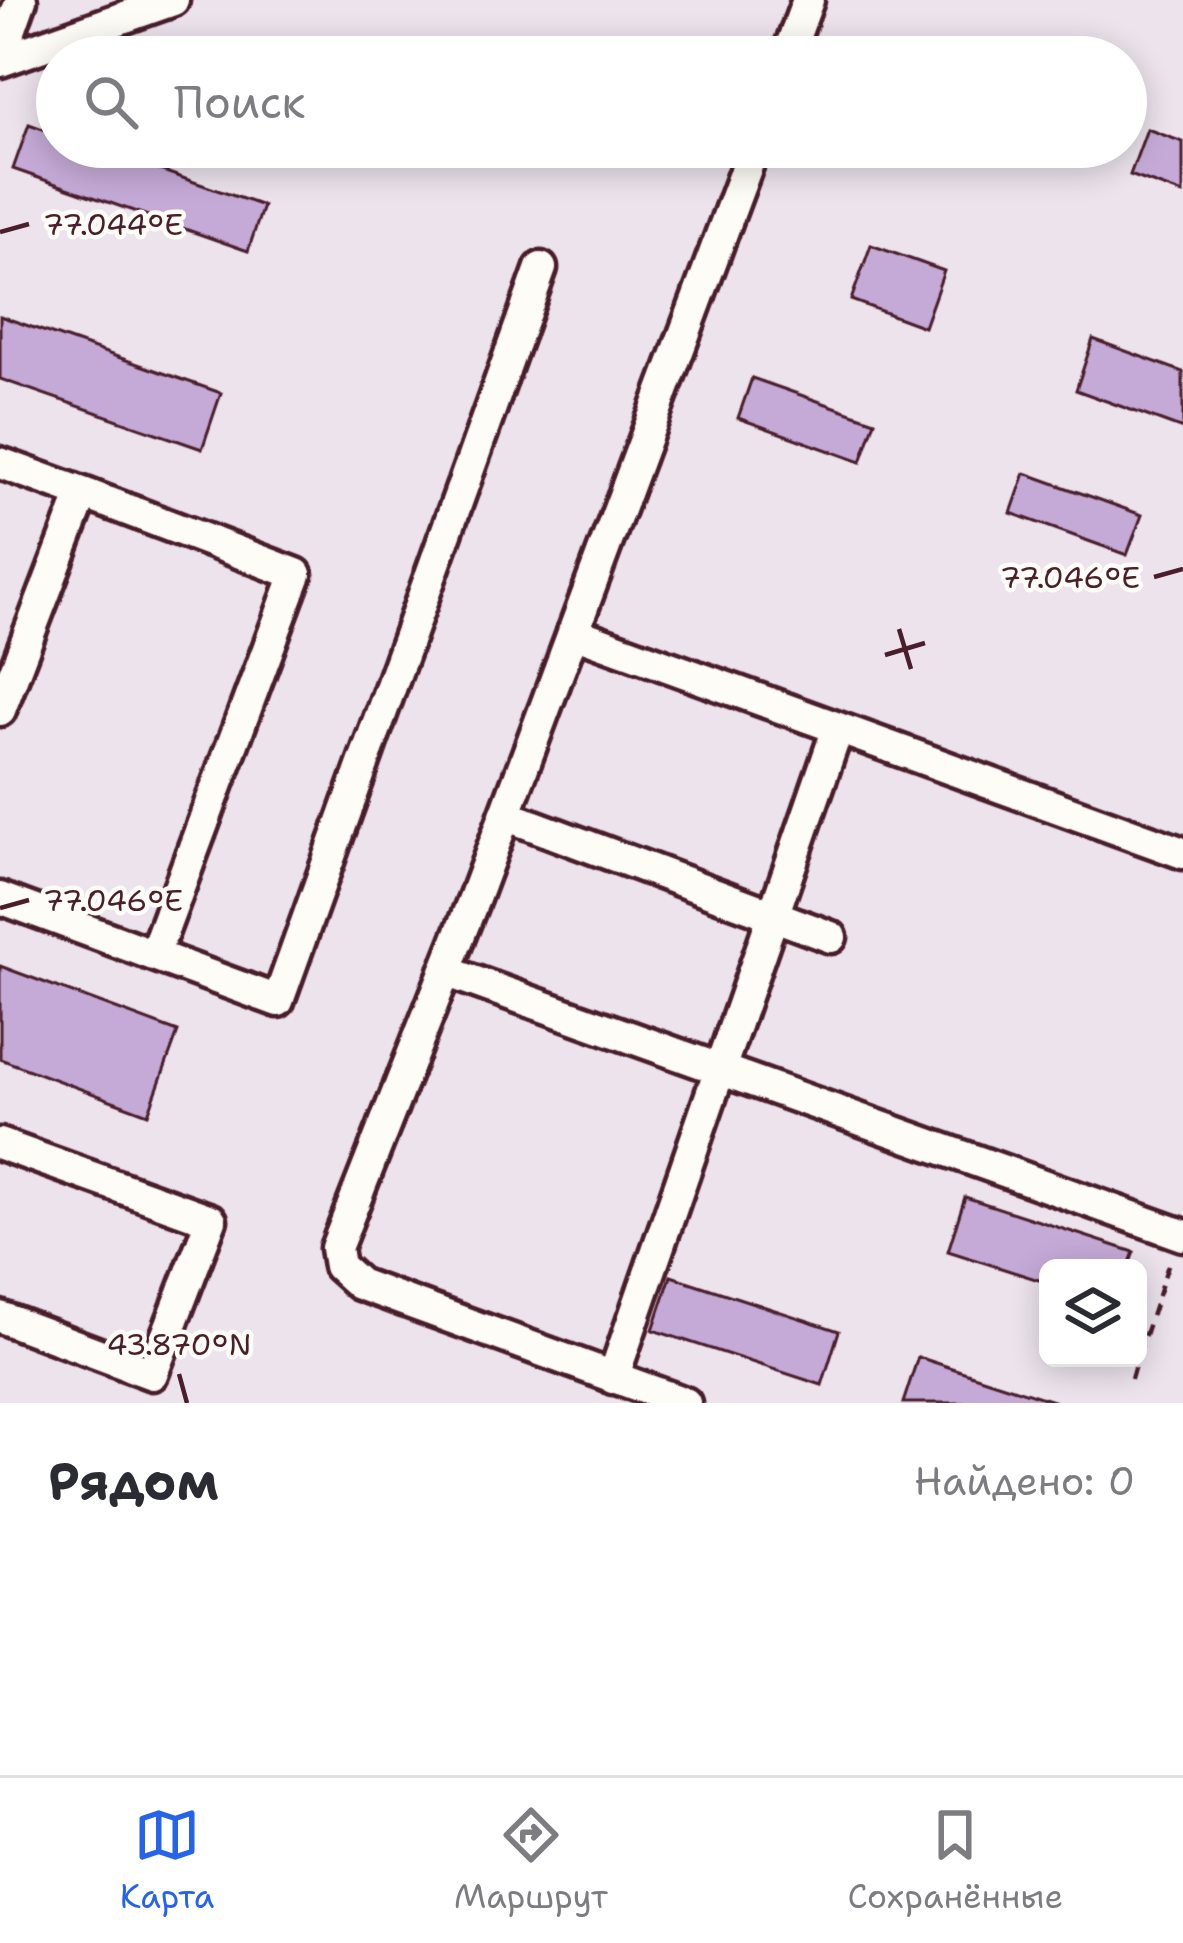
<!DOCTYPE html>
<html lang="ru">
<meta charset="utf-8">
<style>
body{margin:0;font-family:"Shantell Sans",sans-serif;background:#f2f2f3;color:#2b2b33}
.controls{position:absolute;right:36px;bottom:36px;display:grid;overflow:hidden;border-radius:18px;box-shadow:0 6px 30px #0003}
.controls button{width:108px;height:108px;display:grid;place-items:center;padding:0;border:0;border-bottom:3px solid #e1e1e2;background:#fff;color:#2b2b33;font:60px sans-serif}
.list{margin:0;padding:0;list-style:none}
h2{display:flex;justify-content:space-between;align-items:center;height:156px;margin:0;padding:0 48px;font-size:51px}
h2 small{font-size:39px;font-weight:400;color:#7c7c81}
.icon{flex:none;width:66px;height:66px;fill:none;stroke:currentColor;stroke-width:2;stroke-linecap:round;stroke-linejoin:round}
.map{position:relative;flex:none;width:1183px;height:1403px;overflow:hidden}
.search{position:absolute;background:#fff;box-shadow:0 6px 30px #0003;left:36px;right:36px;top:36px;height:132px;display:flex;align-items:center;gap:30px;box-sizing:border-box;padding:0 42px;border-radius:66px;color:#7c7c81;font-size:45px}
.sheet{height:372px;background:#fff}
nav{display:flex;justify-content:space-around;align-items:center;box-sizing:border-box;height:168px;border-top:3px solid #e1e1e2;background:#fff;font-size:33px;color:#7c7c81}
nav a{display:grid;justify-items:center;gap:6px}
nav .on{color:#2563eb}
.map>svg:first-child{display:block}
</style>
<div class="map">
<svg width="1183" height="1403" viewBox="0 0 1183 1403">
<rect width="100%" height="100%" fill="#ece3ed"/>
<filter id="ink" filterUnits="userSpaceOnUse"><feTurbulence type="fractalNoise" baseFrequency=".00833" numOctaves="2"/><feDisplacementMap in="SourceGraphic" scale="24" xChannelSelector="R" yChannelSelector="G"/><feConvolveMatrix kernelMatrix="1 2 1 2 8 2 1 2 1" color-interpolation-filters="sRGB"/></filter>
<g filter="url(#ink)">
<!-- building -->
<path fill="#c5aad7" stroke="#4a1f2b" stroke-width="3" d="M29 124 57 134V147H94L263 206 248 251 13 169Z
M1147 129 1183 142V194L1130 175Z
M871 245 944 271 924 327 851 300Z
M0 316 221 393 202 449 0 379Z
M1093 339 1183 372V429L1076 390Z
M752 378 875 421 861 462 738 418Z
M1025 473 1142 515 1127 555 1011 513Z
M0 966 178 1032 148 1114 0 1059Z
M965 1197 1134 1252 1128 1268H1048V1283L948 1251Z
M671 1276 839 1331 822 1385 653 1330Z
M918 1357 1059 1403H903Z"/>
<g fill="none" stroke-linecap="round" stroke-linejoin="round">
<!-- minor casing -->
<g stroke="#4a1f2b" stroke-width="39">
<path id="minor" d="M787 57 808 0
M0 59 21 0
M0 61 173 0
M0 463 83 493
M573 632 1183 853
M0 710 83 493 296 574 154 955
M505 815 831 937
M0 898 278 1001 541 268
M445 971 1183 1235
M0 1144 211 1220 152 1374 0 1317
M613 1378 838 728
M685 1403 359 1284 339 1266 336 1248 475 896 754 147"/>
</g>
<!-- path -->
<path stroke="#4a1f2b" stroke-width="4.5" stroke-dasharray="12 9" stroke-linecap="butt" d="M1138 1356 1169 1262
M1131 1379 1137 1358"/>
<!-- minor -->
<use href="#minor" stroke="#fdfcf7" stroke-width="30"/>
</g>
</g>
<!-- ticks -->
<path fill="none" stroke="#4a1f2b" stroke-width="4.5" d="M0 232 29 224M1154 577 1183 569M899 629 911 669M885 655 925 643M0 908 29 900M179 1374 187 1403"/>
<g font-size="30" text-anchor="middle" fill="#4a1f2b" stroke="#fdfcf7" stroke-width="9" stroke-linejoin="round" paint-order="stroke">
<text x="113" y="235">77.044°E</text>
<text x="1070" y="588">77.046°E</text>
<text x="113" y="911">77.046°E</text>
<text x="179" y="1355">43.870°N</text>
</g>
</svg>
<div class="controls">
<button><svg class="icon" aria-label="layers" viewBox="0 0 24 24"><path d="M12 4l9 5-9 5-9-5zM3 14l9 5 9-5"/></svg></button>
</div>
<div class="search"><svg class="icon" aria-label="search" viewBox="0 0 24 24"><circle cx="10" cy="10" r="6"/><path d="M15 15l6 6"/></svg>Поиск</div>
</div>
<section class="sheet">
<h2>Рядом<small>Найдено: 0</small></h2>
<ul class="list">
</ul>
</section>
<nav>
<a class="on"><svg class="icon" aria-label="map" viewBox="0 0 24 24"><path d="M3 6l6-2 6 2 6-2v14l-6 2-6-2-6 2zM9 4v14M15 6v14"/></svg>Карта</a>
<a><svg class="icon" aria-label="directions" viewBox="0 0 24 24"><path d="M12 3l9 9-9 9-9-9zM9 14v-3h6M13 9l2 2-2 2"/></svg>Маршрут</a>
<a><svg class="icon" aria-label="saved" viewBox="0 0 24 24"><path d="M7 4h10v16l-5-4-5 4z"/></svg>Сохранённые</a>
</nav>
